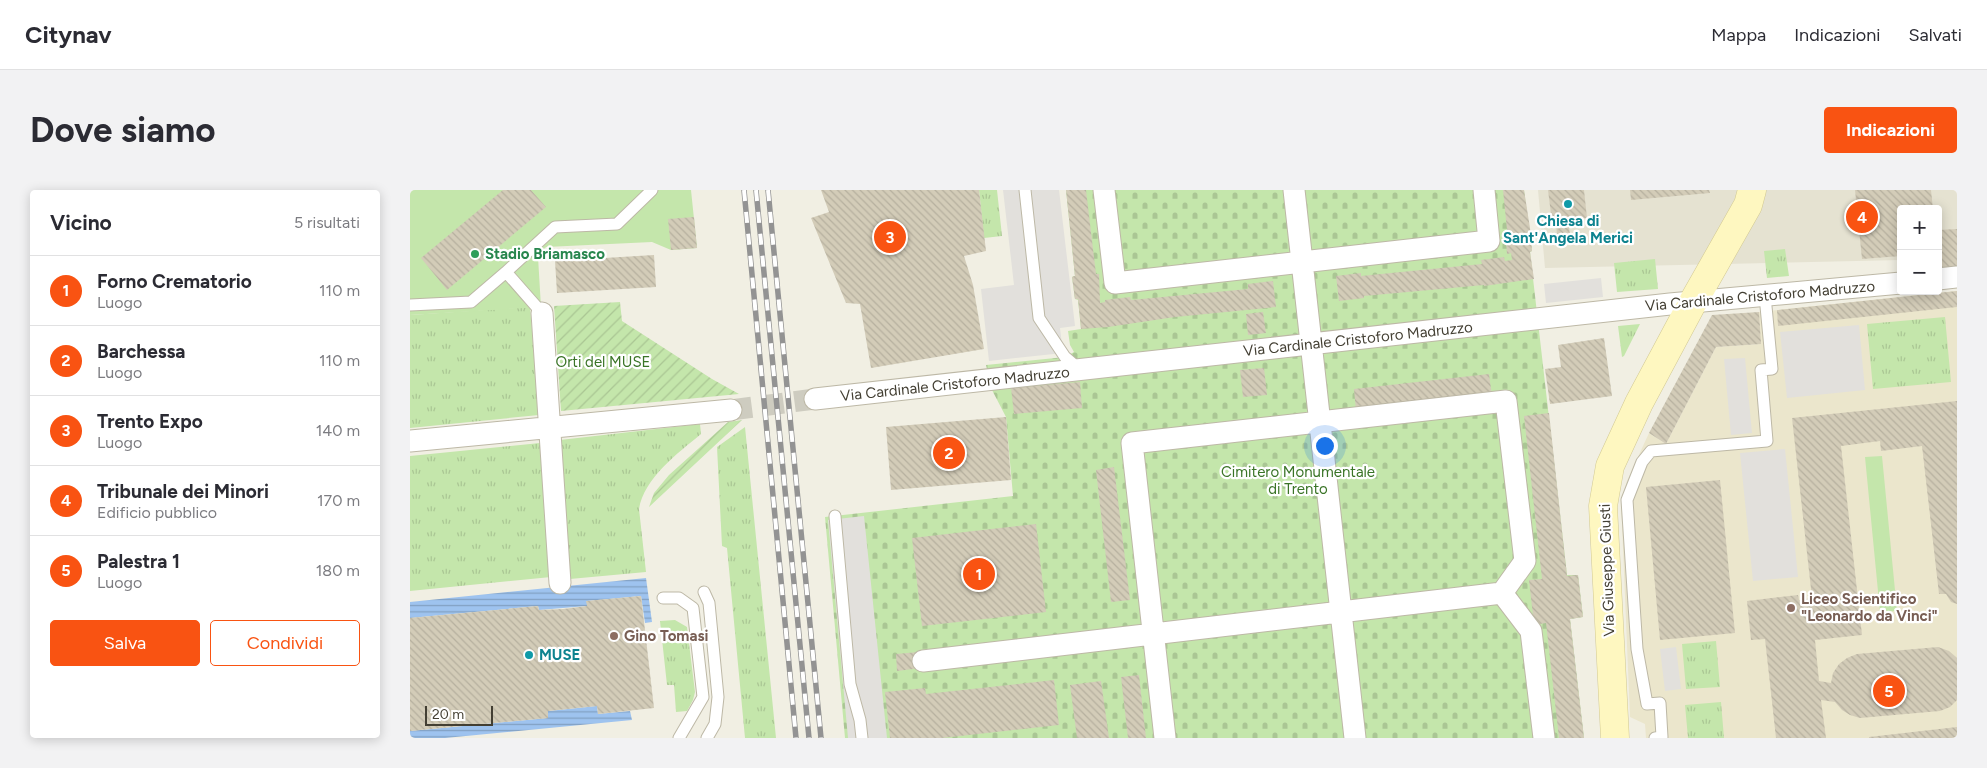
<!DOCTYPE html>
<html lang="it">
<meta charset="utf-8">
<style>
body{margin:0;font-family:Figtree,sans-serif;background:#f2f2f3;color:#2b2b33}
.controls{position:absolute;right:15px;top:15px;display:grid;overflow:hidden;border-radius:5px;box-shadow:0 2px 12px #0003}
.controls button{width:45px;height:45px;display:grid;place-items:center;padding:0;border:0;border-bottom:1px solid #e1e1e2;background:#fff;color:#2b2b33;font:25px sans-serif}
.scale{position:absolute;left:15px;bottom:12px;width:68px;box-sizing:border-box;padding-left:5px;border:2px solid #433f33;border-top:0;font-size:14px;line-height:18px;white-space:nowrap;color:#433f33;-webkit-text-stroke:4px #fff;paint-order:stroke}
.you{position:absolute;left:914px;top:255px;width:18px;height:18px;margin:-12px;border:4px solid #fff;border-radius:50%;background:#1a73e8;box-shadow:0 0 0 8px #1a73e833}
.badge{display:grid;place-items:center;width:32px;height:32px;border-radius:50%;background:#f95312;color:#fff;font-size:16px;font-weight:700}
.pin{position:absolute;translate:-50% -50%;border:2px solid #fff;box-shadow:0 1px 5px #0006}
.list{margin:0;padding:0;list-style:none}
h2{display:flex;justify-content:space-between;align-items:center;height:65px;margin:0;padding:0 20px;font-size:21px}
h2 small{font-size:16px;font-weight:400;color:#7c7c81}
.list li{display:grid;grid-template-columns:32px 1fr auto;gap:15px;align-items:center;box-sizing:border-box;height:70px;padding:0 20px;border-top:1px solid #e1e1e2}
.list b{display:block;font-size:19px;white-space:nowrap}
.list p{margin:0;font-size:16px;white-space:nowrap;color:#7c7c81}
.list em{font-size:16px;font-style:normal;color:#7c7c81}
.actions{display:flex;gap:10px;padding:15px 20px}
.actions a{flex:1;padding:11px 0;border:1px solid #f95312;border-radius:5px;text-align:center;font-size:18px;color:#f95312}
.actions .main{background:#f95312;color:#fff}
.map{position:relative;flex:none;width:1547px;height:548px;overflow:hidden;border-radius:5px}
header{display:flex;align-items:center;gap:30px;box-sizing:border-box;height:70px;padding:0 25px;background:#fff;border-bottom:1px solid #e1e1e2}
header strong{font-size:24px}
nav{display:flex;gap:28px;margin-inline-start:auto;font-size:18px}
.intro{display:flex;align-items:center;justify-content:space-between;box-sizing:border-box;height:120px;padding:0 30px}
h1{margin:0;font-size:35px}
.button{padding:12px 22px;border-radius:5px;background:#f95312;color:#fff;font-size:18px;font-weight:700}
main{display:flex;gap:30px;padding:0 30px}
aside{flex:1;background:#fff;border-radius:5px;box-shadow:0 2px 12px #0003}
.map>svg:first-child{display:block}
</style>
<header>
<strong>Citynav</strong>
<nav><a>Mappa</a><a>Indicazioni</a><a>Salvati</a></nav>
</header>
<div class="intro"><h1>Dove siamo</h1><a class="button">Indicazioni</a></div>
<main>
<aside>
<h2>Vicino<small>5 risultati</small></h2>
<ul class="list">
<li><span class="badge">1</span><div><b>Forno Crematorio</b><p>Luogo</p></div><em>110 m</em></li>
<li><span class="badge">2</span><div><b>Barchessa</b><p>Luogo</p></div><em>110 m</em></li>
<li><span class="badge">3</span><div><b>Trento Expo</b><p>Luogo</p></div><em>140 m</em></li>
<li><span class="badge">4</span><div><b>Tribunale dei Minori</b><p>Edificio pubblico</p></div><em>170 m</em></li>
<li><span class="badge">5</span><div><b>Palestra 1</b><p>Luogo</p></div><em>180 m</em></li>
</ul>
<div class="actions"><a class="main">Salva</a><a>Condividi</a></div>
</aside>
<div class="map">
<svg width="1547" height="548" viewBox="0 0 1547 548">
<defs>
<pattern id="grass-tufts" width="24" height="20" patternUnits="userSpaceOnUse" patternTransform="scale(1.25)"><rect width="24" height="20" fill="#c4e6ab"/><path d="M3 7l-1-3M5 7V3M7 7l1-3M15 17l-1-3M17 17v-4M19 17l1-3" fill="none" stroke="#aac694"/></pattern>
<pattern id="cemetery-stones" width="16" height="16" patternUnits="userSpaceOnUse" patternTransform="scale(1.25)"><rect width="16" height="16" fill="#c4e6ab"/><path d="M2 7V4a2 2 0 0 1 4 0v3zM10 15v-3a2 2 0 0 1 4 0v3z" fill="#aac694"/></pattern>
<pattern id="garden-furrows" width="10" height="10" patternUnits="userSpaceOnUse" patternTransform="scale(1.25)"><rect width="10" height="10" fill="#c4e6ab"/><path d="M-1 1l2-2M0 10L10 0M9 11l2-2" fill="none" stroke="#aac694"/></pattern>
<pattern id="water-rules" width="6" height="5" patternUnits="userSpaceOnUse" patternTransform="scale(1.25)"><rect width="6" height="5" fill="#9ec3ef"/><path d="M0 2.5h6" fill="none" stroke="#82a0c2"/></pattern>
<pattern id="building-back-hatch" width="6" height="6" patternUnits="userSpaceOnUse" patternTransform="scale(1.25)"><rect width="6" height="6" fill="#d3ccb8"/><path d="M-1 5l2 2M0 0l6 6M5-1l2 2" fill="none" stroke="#b6b09f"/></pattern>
</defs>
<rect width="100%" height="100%" fill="#f1efe3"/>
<!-- residential -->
<path fill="#e5e2d1" d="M1128 0H1547V69H1528V19H1491V70L1135 78Z"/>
<!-- education -->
<path fill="#ebe6cc" d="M1547 101V548H1236L1235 534 1220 527 1211 310 1217 291 1239 243 1256 254 1306 157 1350 154 1349 122Z"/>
<!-- grass -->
<path fill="url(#grass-tufts)" d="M569 0H587L592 46 574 48Z
M1375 59 1379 86 1357 88 1354 61Z
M1245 69 1248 99 1207 102 1204 73Z
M120 117 129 225 0 238V125Z
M1535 127 1541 192 1463 199 1457 134Z
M1230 134 1214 166 1212 167 1208 136Z
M290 234 291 244C268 263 234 288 229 319L236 382 160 389 150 250Z
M335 237 366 548H335L317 358 312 356 307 257Z
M130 253 141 387 0 401V266Z
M265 430 277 437 285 502 283 510 277 521 266 522 264 495H257L250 431Z
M1306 451 1310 497 1276 499 1272 454Z
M1311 512 1314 548H1278L1275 515Z"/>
<!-- cemetery -->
<path fill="url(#cemetery-stones)" d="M656 0H1114L1122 61 1120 62 1157 385H1168L1173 427 1160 429 1174 548H435L415 327 603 306 596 227 582 200 576 175 655 167 664 162 660 155 658 141 671 139 668 110 665 109 662 87 665 86Z"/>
<!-- park -->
<path fill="#c4e6ab" d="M0 0H281L287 58 261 60 242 52 136 57 128 67 131 117 0 125Z
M1472 266 1487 421 1470 422 1455 267Z"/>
<!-- garden -->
<path fill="url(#garden-furrows)" d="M210 112 212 131 302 189 329 204 151 221 144 116Z
M332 230 239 317 244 303 259 285 318 232Z"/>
<!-- parking -->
<path fill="#e2e0dc" d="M593 0H649L665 136 650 138 653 163 579 171 571 99 604 95Z
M1191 88 1193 107 1136 113 1134 94Z
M1449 135 1455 200 1377 208 1370 142Z
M1335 168 1342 243 1321 245 1314 169Z
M1375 259 1388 387 1343 391 1330 263Z
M454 326 477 548H438L418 330Z
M1266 457 1271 499 1255 501 1250 459Z"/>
<!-- water -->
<path fill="url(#water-rules)" d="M236 388 242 432 235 433 231 406 177 411V416L129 420 128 416 0 428V412Z
M187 516 188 524 220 521 222 530 35 548H0V541L138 528V521Z"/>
<!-- building -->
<path fill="url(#building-back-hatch)" d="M93 0H121L136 17 37 100 11 68Z
M411 0H569L576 61 554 66 563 95 574 159 461 178 450 114 436 113 401 28 419 22Z
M656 0H676L686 84H689L690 113 695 112V110L720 107 721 110 838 99V94L863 91 866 117 765 127 698 137 671 139 668 109H665L662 87 665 86Z
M1093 0H1114L1120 38 1122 61 1120 62 1124 89 1074 96V95L954 106V108L929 111 926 86 951 83V86L1072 74 1071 70 1094 67 1095 71 1102 70 1101 63 1097 64 1095 40H1097Z
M1138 0H1174L1177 28 1158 30 1160 45 1147 46 1146 31 1142 32Z
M1220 0H1299L1300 3 1221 10Z
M1445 0H1521L1523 19H1491V66L1452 69Z
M284 27 287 58 261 60 258 29Z
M1547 39V78L1528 80V40Z
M244 65 246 97 147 103 145 71Z
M1547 101V117L1368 136 1367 120Z
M853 122 856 143 838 145 836 124Z
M1349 122 1351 154 1306 157 1256 254 1239 243 1302 125Z
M1194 148 1202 206 1140 214 1135 179 1151 177 1148 155Z
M854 178 857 205 833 207 830 180Z
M1079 184 1082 206 946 221 944 199Z
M670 192 672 218 604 224 601 198Z
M1547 211V414L1541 412 1536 404H1529L1512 256 1471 261 1470 251 1431 256 1452 445 1405 450 1409 491 1421 493 1423 483 1429 474 1437 468 1447 464 1528 457 1539 461 1547 468V510L1540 517 1530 521 1450 528 1440 525 1432 520 1425 512 1411 510 1416 548H1366L1355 449 1341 450 1337 411 1388 405 1389 410 1402 408 1382 228Z
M1139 223 1157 386 1168 385 1173 427 1160 429 1174 548H1149L1136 433 1124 435 1119 390 1132 389 1114 226Z
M596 227 601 290 481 300 476 237Z
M704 277 720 410 701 412 686 280Z
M1310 290 1325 443 1250 450 1236 297Z
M626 334 636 422 512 436 502 348Z
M231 406 244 518 188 524 187 516 138 521V528L0 541V428L128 416 129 420 153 419 177 416 176 411Z
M509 462 511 478 487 481 486 464Z
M729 485 736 548H718L711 487Z
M644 490 649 535 532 548H480L475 502 515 498 516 504Z
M691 491 699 548H667L660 495Z
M1547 537V548H1459V547Z"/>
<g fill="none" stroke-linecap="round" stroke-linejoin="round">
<!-- street-tunnel -->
<path stroke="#ceccc0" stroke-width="21" stroke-dasharray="21 11" stroke-linecap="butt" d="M321 220 405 209"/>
<!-- lane casing -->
<g stroke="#bdb8a6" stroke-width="13">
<path id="lane" d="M615 0 629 128 655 167 670 180
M96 82 145 37 207 34 242 0
M0 115 61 112 96 82 132 123
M425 326 440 494 450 530 452 548
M294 402 299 413 308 507 305 534 297 548
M253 408H269L283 418 293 507 269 548
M1245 548 1252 547 1250 513 1237 514 1227 459 1217 310 1232 272 1241 261 1357 251 1351 180 1362 179 1355 106"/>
</g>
<!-- street casing -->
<g stroke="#bdb8a6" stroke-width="23">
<path id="street" d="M694 0 705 93 1079 51 1074 0
M884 0 945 548
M1528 89 1547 87
M132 123 150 393
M405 209 1260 114 1491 93
M0 251 321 220
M513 471 1092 403
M755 548 722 253 1096 211 1115 371 1092 403 1121 441 1134 548"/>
</g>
<!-- secondary casing -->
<g stroke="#d2c992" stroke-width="29">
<path id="secondary" d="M1205 548 1193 316 1200 276 1229 213 1283 112 1338 15 1342 0"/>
</g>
<!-- lane -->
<use href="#lane" stroke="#fff" stroke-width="11"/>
<!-- street -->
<use href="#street" stroke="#fff" stroke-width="21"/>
<!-- secondary -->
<use href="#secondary" stroke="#fef7c0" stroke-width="28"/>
<!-- rail casing -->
<g stroke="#939393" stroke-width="5.5">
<path id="rail" d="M334 0 386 548
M346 0 399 548
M358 0 411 548"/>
</g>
<!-- rail -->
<use href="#rail" stroke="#fff" stroke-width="4" stroke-dasharray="11" stroke-linecap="butt"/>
</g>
<!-- markers -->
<g fill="#0f9aa8" stroke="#fff" stroke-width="2">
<circle cx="1158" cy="14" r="5"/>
<circle cx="119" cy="465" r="5"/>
</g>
<circle fill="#2e9e5b" stroke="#fff" stroke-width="2" cx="65" cy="64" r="5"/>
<g fill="#8d6e63" stroke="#fff" stroke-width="2">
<circle cx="1381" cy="418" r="5"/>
<circle cx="204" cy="446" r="5"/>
</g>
<g text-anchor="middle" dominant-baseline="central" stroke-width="4.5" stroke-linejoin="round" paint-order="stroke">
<!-- culture labels -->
<g font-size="15" font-weight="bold" fill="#0d838f" stroke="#fff">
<text x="1158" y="31">Chiesa di<tspan x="1158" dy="17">Sant'Angela Merici</tspan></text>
<text x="129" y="465" text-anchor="start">MUSE</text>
</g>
<!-- leisure labels -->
<g font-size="15" font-weight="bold" fill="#27864d" stroke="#fff" text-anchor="start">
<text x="75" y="64">Stadio Briamasco</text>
</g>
<!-- street labels -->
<g font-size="15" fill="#433f33" stroke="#fff">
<text transform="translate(1350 106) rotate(-5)">Via Cardinale Cristoforo Madruzzo</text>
<text transform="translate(948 149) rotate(-6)">Via Cardinale Cristoforo Madruzzo</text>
<text transform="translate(545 194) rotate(-6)">Via Cardinale Cristoforo Madruzzo</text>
<text transform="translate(1197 380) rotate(-92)">Via Giuseppe Giusti</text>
</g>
<!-- park labels -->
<g font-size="15" fill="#3a7427" stroke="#fff">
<text x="193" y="172">Orti del MUSE</text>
<text x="888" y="282">Cimitero Monumentale<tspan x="888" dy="17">di Trento</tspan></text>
</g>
<!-- education labels -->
<g font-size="15" font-weight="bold" fill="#785e54" stroke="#fff" text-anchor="start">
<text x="1391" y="409">Liceo Scientifico<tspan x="1391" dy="17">"Leonardo da Vinci"</tspan></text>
<text x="214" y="446">Gino Tomasi</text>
</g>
</g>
</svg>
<div class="controls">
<button>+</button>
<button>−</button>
</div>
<div class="scale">20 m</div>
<div class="you"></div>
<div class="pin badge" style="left:569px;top:384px">1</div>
<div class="pin badge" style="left:539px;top:263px">2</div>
<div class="pin badge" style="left:480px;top:47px">3</div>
<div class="pin badge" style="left:1452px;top:27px">4</div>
<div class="pin badge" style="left:1479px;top:501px">5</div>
</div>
</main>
